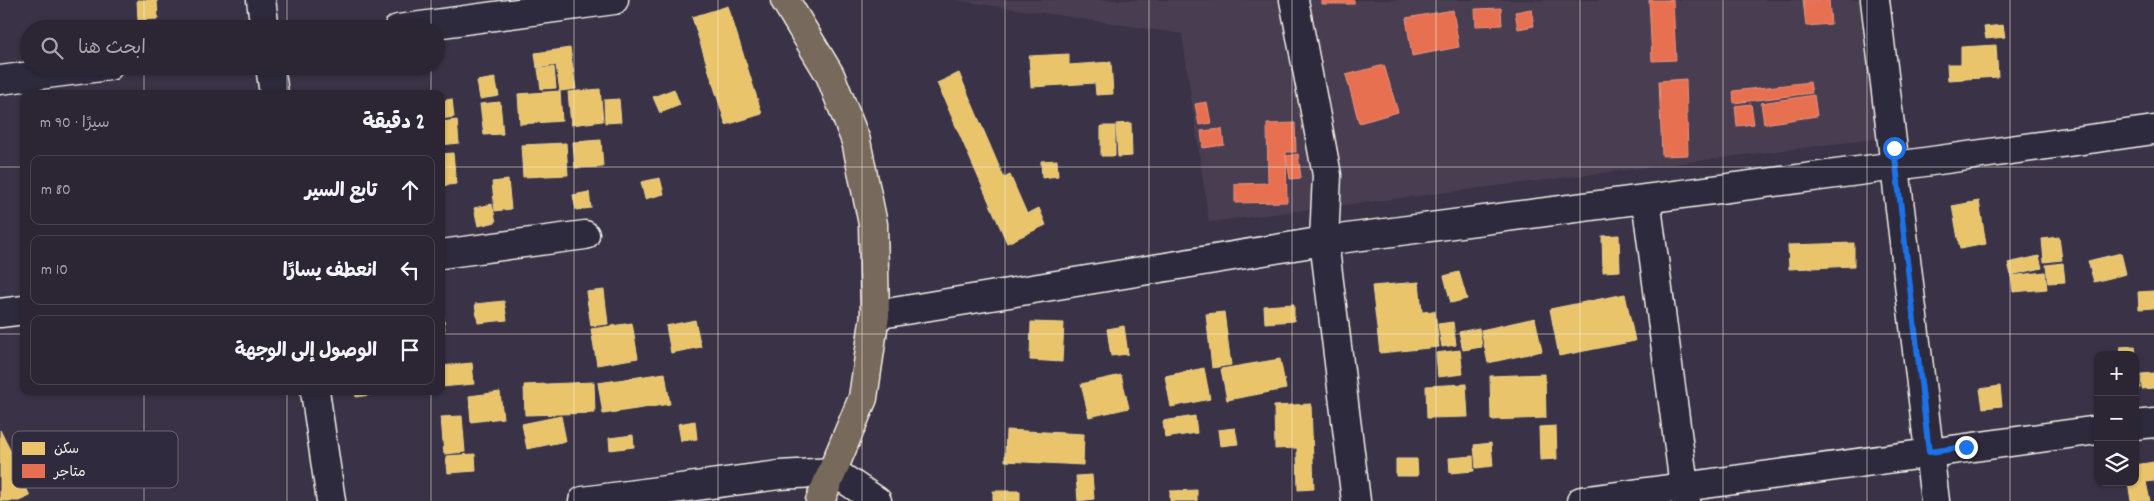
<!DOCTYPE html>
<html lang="ar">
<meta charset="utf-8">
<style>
body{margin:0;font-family:Dekko,"Playpen Sans Arabic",sans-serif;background:#383240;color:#f1f3f6;direction:rtl}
.controls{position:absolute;right:15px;bottom:15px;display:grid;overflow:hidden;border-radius:10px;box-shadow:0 1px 4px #0004}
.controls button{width:45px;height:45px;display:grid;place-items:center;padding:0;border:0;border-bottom:1px solid #48434f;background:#2c2634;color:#f1f3f6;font:25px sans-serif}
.stop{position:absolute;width:15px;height:15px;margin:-11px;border:4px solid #1a73e8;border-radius:50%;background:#fff}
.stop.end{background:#1a73e8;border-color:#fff;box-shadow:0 1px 5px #0008}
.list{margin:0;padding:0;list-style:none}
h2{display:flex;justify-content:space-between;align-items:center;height:65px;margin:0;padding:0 20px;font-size:21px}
h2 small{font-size:16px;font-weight:400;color:#a6a5ac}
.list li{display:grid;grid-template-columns:32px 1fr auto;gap:15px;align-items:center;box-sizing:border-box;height:70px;margin:0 10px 10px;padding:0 10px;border:1px solid #48434f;border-radius:10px}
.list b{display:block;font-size:19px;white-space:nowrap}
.list em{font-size:16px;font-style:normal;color:#a6a5ac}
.icon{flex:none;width:28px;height:28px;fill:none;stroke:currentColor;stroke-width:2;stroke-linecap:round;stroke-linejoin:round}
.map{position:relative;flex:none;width:2154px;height:501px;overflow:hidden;direction:ltr}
.search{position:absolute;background:#2c2634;box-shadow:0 1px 4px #0004;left:20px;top:20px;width:425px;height:55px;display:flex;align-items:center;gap:12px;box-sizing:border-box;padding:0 18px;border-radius:28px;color:#a6a5ac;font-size:19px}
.panel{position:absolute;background:#2c2634;box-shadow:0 1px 4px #0004;left:20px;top:90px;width:425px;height:305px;border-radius:10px;direction:rtl}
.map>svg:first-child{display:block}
</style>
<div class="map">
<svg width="2154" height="501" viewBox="0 0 2154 501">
<rect width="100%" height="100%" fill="#3a3246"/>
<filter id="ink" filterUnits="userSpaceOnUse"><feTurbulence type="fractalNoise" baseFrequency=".02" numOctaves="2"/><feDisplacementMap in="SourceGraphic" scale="10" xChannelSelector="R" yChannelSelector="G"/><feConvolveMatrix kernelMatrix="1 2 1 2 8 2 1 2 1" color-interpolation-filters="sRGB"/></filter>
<g filter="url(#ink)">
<!-- built -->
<path fill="#483c51" d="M954 0H1867L1889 137 1209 222 1182 34Z"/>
<!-- homes -->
<path fill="#e9c46a" stroke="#ecd290" d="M137 0H157L158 19 138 20Z
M728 6 762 114 726 125 692 17Z
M2003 25 2005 37 1986 39 1984 27Z
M1996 45 1998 77 1948 80 1947 64H1961V47Z
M570 48 576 89 560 91 556 65 537 68 535 53Z
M1069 54V65L1111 62 1113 94 1096 95 1095 83 1031 87 1029 56Z
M554 67 556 88 541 89 538 69Z
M959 73 1004 178 1010 175 1027 214 1039 208 1046 225 1007 243 937 83Z
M495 78 499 96 480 99 477 81Z
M600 89 603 121 571 125 568 92Z
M674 89 680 105 660 113 653 97Z
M560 91 562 121 520 124 518 94Z
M452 99 454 117 441 119V101Z
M619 99 621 122 605 123 604 100Z
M500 102 503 134 484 135 480 104Z
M457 120 459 143 441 145V122Z
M1131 123 1132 156 1118 157 1116 124Z
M1101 126H1115V156H1101Z
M601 140 603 167 575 168 573 142Z
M566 143 568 175 523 177 521 145Z
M453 153 456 184 441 186V154Z
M1057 160 1058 176 1042 178 1041 161Z
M660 178 664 194 645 199 641 182Z
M508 180 511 209 495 211 492 182Z
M589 192 591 208 576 210 573 195Z
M1979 201 1986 244 1960 249 1952 206Z
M492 204 496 222 478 226 474 208Z
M1619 235 1620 271 1603 272 1602 236Z
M2059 237 2062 260 2044 262 2042 239Z
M1854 243V266L1789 269 1788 245Z
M2121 253 2126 274 2094 282 2088 261Z
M2039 256 2042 268 2011 275 2008 263Z
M2063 263 2065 282 2048 283 2046 265Z
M1459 272 1467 299 1451 303 1444 276Z
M2045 272 2047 289 2013 292 2011 276Z
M1419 282 1422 312 1435 311 1439 347 1380 353 1372 286Z
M604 290 608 324 591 326 586 292Z
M2154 291V308L2139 309 2138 292Z
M1625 294 1635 341 1559 356 1550 309Z
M504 301 507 320 478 323 475 304Z
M1294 304V321L1265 323 1264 306Z
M443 309 445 330 441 331V310Z
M1224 312 1231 365 1212 368 1206 314Z
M1535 318 1542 351 1488 363 1481 330Z
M695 320 701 347 671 353 666 326Z
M1031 322 1064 323 1062 362 1030 360Z
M1453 322 1456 345 1442 347 1438 324Z
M632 323 638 358 597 365 591 329Z
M1124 326 1128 354 1111 356 1107 329Z
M1479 328 1482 347 1463 350 1459 332Z
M2135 346 2138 373 2135 374V355H2120V347Z
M1460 350 1463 374 1438 377 1436 353Z
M1280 359 1286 389 1227 400 1221 369Z
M472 363 474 384 441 387V366Z
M1204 368 1210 399 1171 407 1165 376Z
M665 373 670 404 603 414 598 383Z
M2154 373V388L2142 389 2141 374Z
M1545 374 1546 418 1491 420 1490 376Z
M1121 375 1129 408 1089 417 1081 384Z
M2138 375 2140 388 2135 389V376Z
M594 382 595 413 525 415 524 385Z
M1466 384 1468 417 1427 418 1426 386Z
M2000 386 2002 406 1983 408 1980 389Z
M355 391H397L356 397Z
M500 392 503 418 471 422 469 396Z
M1311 404 1314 489 1298 490 1297 448 1275 449 1274 406Z
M462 416 465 452 444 454 441 417Z
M561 416 566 441 527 449 522 424Z
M1195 416 1197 433 1165 438 1163 421Z
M695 421 697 439 681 441 678 424Z
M1556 426 1557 459 1540 460 1539 427Z
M1235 428 1238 444 1220 446 1218 430Z
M0 430 11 452 19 448 28 468 19 472 30 496 19 501H0Z
M1006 430 1084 434 1083 465 1005 461Z
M633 435 634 447 610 450 609 438Z
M1491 443 1493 466 1476 468 1474 445Z
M475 454 476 471 448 473 446 456Z
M1473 456 1474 471 1450 473 1449 458Z
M1396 459H1417L1418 476H1396Z
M2154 462V481L2146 482 2150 501H2131L2128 482H2135V465Z
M1092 475 1094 499 1078 501 1076 476Z
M1197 490V501H1170V491Z
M993 491H1020V501H993Z"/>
<!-- shops -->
<path fill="#e76f51" stroke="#eb967e" d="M1322 0H1354V4H1322Z
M1649 0H1673L1676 60 1652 61Z
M1803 0H1829L1831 24 1806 26Z
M1501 8 1502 25 1476 26 1475 9Z
M1531 9 1534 26 1518 29 1515 12Z
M1453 10 1459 47 1412 56 1406 18Z
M1384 65 1398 112 1359 123 1346 75Z
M1686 79 1688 155 1662 156 1659 81Z
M1810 82 1812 93 1734 103 1733 91Z
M1814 95 1817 116 1764 124 1761 103Z
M1207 102 1211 123 1199 125 1195 104Z
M1751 104 1754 124 1737 126 1735 106Z
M1295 123 1296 152H1286L1287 202 1235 203V184L1268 183 1267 124Z
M1222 129 1224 145 1203 148 1201 131Z
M1298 154 1301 178 1290 179 1286 156Z"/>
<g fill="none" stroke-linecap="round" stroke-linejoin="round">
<!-- minor casing -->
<g stroke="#f4f1e8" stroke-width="31">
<path id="minor" d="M261 0 265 29
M1294 0 1327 175 1324 241 1896 166 2154 130
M1875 0 1935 501
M398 29 614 0
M270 66 274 94
M0 80 109 66
M1646 199 1686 501
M441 254 585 235
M0 313 24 310
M875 315 1324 241 1356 501
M315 391 331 501
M2135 425 2154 423
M583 501 779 475 834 472 877 501
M1581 501 2098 430"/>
</g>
<!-- major casing -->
<g stroke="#f4f1e8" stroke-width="31">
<path id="major" d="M785 0 830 75 856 141 873 224 875 315 863 398 820 501"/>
</g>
<!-- minor -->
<use href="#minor" stroke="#2f2a3d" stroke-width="28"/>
<!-- major -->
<use href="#major" stroke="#77695c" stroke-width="28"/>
</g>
</g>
<g fill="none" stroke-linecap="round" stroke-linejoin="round" filter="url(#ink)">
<!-- route -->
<path stroke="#1a73e8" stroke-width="6" d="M1894 148 1929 452 1966 447"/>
</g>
<!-- grid -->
<path fill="none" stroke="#f4f1e8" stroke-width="1" stroke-opacity="0.55" d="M144 0V29M287 0V29M431 0V29M574 0V501M718 0V501M862 0V501M1005 0V501M1149 0V501M1292 0V501M1436 0V501M1580 0V501M1723 0V501M1867 0V501M2010 0V501M144 66V94M287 66V94M431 66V94M0 167H24M441 167H2154M0 334H24M441 334H2154M144 391V501M287 391V501M431 391V501"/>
<!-- legend -->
<rect x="12" y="431" width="166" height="57" rx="8" fill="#2f2a3d" stroke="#6a6670" stroke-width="1"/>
<rect x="22" y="442" width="23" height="13" fill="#e9c46a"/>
<rect x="22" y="464" width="23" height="14" fill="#e76f51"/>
<g font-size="14" fill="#f4f1e8">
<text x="54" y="453">سكن</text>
<text x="54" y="476">متاجر</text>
</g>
</svg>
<div class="controls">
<button>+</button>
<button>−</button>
<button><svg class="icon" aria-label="layers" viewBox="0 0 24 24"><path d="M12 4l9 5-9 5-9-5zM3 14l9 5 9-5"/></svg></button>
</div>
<div class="stop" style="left:1894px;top:148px"></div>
<div class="stop end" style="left:1966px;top:447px"></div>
<div class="search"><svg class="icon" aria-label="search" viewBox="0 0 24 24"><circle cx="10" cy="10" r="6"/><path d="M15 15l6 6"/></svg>ابحث هنا</div>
<section class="panel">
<h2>2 دقيقة<small>سيرًا · 90 m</small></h2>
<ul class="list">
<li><svg class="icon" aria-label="ahead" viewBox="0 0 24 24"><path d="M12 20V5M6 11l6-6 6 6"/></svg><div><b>تابع السير</b></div><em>80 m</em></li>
<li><svg class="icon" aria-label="left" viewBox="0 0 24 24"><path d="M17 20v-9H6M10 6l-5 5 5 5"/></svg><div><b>انعطف يسارًا</b></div><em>10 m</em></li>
<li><svg class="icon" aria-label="arrive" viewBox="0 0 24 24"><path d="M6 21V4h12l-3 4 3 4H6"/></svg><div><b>الوصول إلى الوجهة</b></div></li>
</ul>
</section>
</div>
